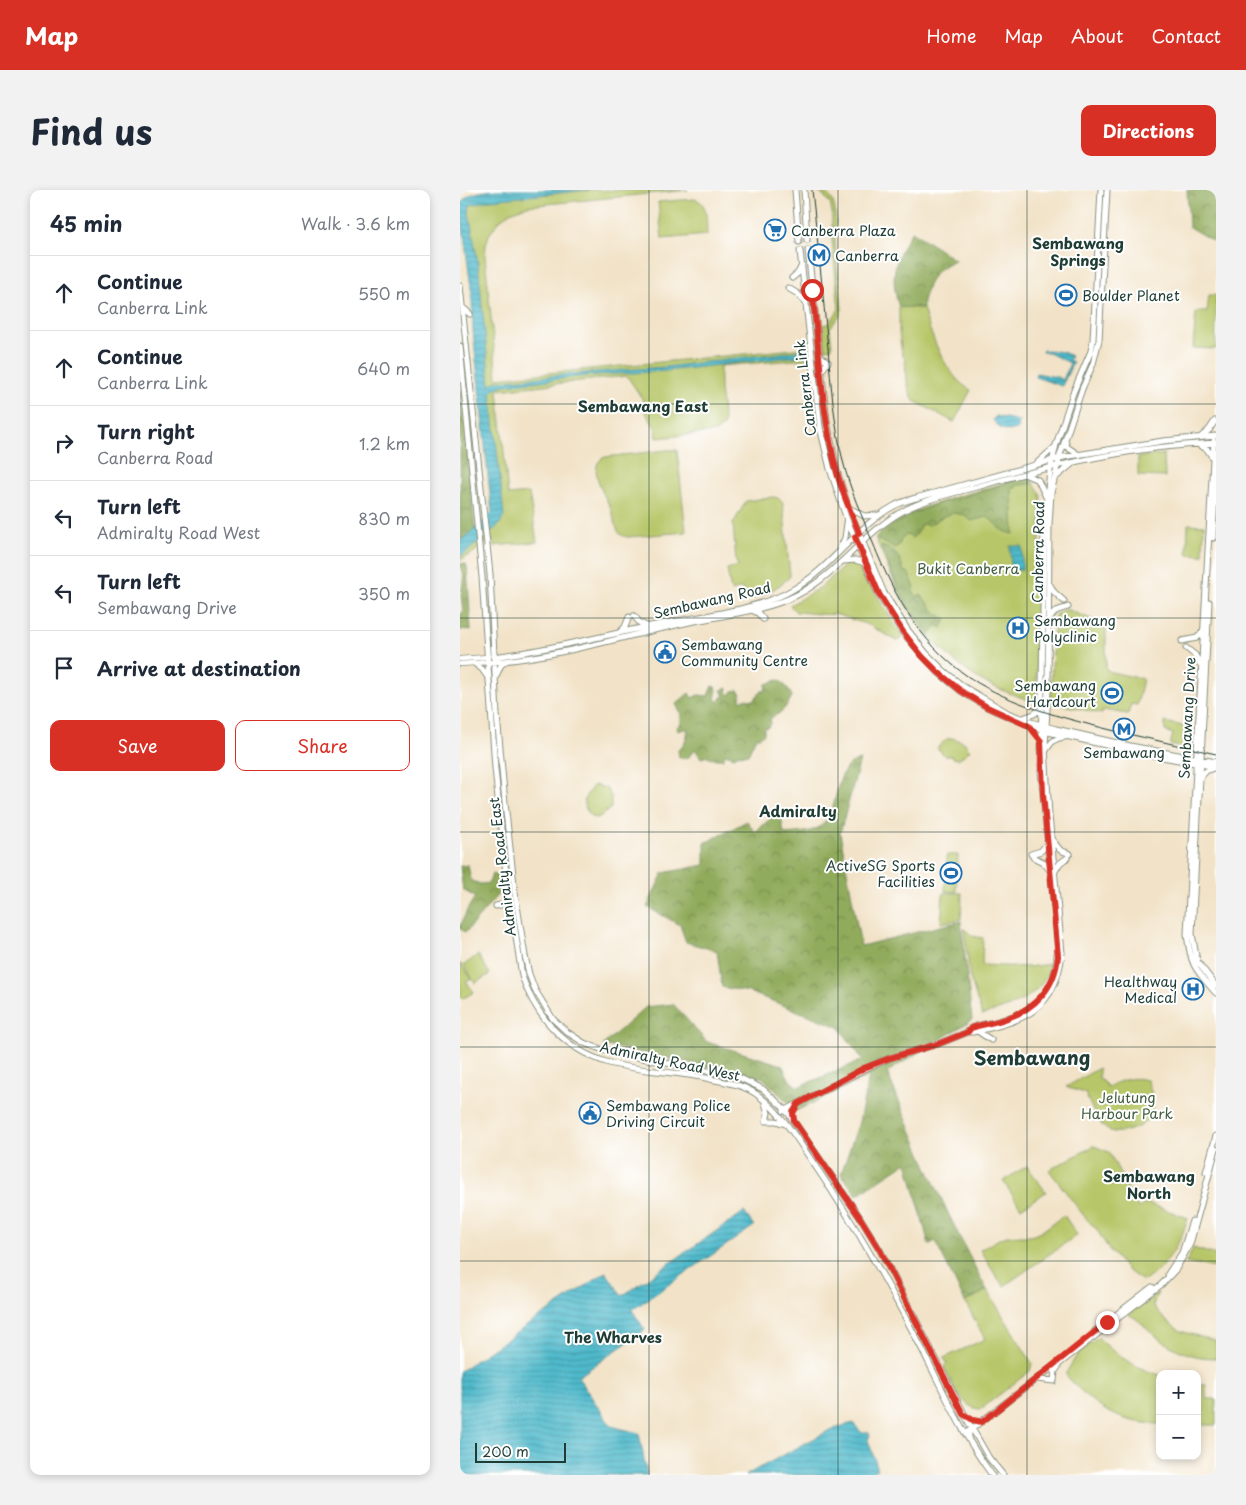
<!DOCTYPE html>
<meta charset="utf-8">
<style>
body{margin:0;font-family:"Playpen Sans",sans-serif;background:#f2f2f3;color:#1f2937}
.controls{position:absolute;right:15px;bottom:15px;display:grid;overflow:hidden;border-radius:10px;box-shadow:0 2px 8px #0003}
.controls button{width:45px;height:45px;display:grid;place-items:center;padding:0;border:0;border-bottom:1px solid #e0e1e3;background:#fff;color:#1f2937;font:25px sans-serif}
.scale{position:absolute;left:15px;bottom:12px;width:91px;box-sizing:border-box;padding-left:5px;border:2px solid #1f3d34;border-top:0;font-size:14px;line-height:18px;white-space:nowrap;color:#1f3d34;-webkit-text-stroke:4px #fff;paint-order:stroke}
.stop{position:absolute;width:15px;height:15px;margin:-11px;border:4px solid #d93025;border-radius:50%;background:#fff}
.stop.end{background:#d93025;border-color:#fff;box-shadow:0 1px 5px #0008}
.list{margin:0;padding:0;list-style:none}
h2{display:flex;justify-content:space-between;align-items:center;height:65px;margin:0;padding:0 20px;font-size:21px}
h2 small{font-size:16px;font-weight:400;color:#747a83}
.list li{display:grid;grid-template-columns:32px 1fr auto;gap:15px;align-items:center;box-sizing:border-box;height:75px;padding:0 20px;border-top:1px solid #e0e1e3}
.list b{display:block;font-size:19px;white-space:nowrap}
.list p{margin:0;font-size:16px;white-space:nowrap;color:#747a83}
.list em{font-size:16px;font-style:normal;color:#747a83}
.actions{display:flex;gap:10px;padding:15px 20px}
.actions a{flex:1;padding:11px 0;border:1px solid #d93025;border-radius:10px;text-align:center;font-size:18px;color:#d93025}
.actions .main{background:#d93025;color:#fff}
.icon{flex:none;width:28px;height:28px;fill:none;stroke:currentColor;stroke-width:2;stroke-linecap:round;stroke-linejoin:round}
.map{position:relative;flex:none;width:756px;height:1285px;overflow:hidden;border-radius:10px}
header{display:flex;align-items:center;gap:30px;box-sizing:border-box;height:70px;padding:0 25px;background:#d93025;color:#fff}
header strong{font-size:24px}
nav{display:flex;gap:28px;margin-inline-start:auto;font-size:18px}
.intro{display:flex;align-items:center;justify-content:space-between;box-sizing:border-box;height:120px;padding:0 30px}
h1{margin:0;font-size:35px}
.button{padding:12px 22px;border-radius:10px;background:#d93025;color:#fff;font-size:18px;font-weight:700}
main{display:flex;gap:30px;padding:0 30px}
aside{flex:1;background:#fff;border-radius:10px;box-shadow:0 2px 8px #0003}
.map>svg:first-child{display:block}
</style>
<header>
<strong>Map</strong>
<nav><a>Home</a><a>Map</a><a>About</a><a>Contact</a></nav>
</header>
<div class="intro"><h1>Find us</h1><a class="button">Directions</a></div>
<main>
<aside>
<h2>45 min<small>Walk · 3.6 km</small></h2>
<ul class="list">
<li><svg class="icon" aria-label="ahead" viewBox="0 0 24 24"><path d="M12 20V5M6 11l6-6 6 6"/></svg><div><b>Continue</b><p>Canberra Link</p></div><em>550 m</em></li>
<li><svg class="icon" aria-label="ahead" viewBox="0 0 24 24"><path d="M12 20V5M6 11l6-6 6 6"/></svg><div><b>Continue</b><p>Canberra Link</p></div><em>640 m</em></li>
<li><svg class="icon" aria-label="right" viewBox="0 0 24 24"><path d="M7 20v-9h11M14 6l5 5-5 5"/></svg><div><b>Turn right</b><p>Canberra Road</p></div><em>1.2 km</em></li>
<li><svg class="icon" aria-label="left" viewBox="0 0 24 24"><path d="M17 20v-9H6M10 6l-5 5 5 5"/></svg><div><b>Turn left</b><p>Admiralty Road West</p></div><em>830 m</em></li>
<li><svg class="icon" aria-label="left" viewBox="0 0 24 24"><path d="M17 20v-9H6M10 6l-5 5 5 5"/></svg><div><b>Turn left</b><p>Sembawang Drive</p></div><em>350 m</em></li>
<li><svg class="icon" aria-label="arrive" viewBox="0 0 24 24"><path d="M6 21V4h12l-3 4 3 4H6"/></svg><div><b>Arrive at destination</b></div></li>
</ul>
<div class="actions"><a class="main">Save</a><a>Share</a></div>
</aside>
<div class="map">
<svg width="756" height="1285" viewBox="0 0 756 1285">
<defs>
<pattern id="forest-crowns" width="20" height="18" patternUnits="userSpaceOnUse" patternTransform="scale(1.25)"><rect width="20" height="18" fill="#91ab5c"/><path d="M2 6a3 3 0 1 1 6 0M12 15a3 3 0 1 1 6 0" fill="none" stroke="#768c4d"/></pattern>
<pattern id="water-rules" width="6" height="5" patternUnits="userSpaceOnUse" patternTransform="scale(1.25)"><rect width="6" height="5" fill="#4fbacc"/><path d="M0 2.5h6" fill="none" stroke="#4198a6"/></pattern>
</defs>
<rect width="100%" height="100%" fill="#fff"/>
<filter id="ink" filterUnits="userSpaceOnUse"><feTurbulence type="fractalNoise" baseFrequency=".02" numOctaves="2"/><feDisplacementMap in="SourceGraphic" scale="10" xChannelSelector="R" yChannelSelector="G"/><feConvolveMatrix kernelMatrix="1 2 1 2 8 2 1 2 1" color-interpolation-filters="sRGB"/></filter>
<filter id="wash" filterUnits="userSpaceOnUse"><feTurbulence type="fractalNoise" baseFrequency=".0096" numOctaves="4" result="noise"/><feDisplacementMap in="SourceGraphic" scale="20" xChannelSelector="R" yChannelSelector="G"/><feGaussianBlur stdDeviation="1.12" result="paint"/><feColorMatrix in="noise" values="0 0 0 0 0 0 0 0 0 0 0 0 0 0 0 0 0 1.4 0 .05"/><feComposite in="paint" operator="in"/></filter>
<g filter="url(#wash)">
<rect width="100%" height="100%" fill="#f2e3c8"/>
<!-- green -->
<path fill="#b7c668" stroke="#6b824e" d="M95 0H228L67 16 50 22 38 32 29 45 26 55 25 67 37 188 345 158 347 169 260 176V199L264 231 263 236 255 242 197 248 196 239 185 222 183 210 167 186 38 200 48 305 69 303 77 352 34 356 32 348 13 363 0 370V361L38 319 3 20 11 8Z
M349 0C359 0 367 1 372 10 378 21 375 37 375 49 376 72 380 96 382 119L380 125 370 138 372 158 365 159 362 135 369 134 379 119 372 50V22L370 13 363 5 356 1 349 2Z
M234 9C249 11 246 33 247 45L202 49 198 12Z
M749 105H756V159L733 158 736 122H747Z
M439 117 463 118C470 143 486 188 511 200L494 232 454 211C446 198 446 181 445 167L442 165 439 142Z
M207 260H217L226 342 168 347C163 346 160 345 158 341 154 334 154 326 151 319 145 306 125 275 145 267Z
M704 264 705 287 678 286V267Z
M566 287C574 292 578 298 581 307L576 512C559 507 542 501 526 493 495 476 466 447 447 417 434 395 425 370 415 347 452 312 505 307 551 290Z
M313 307 318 308 323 313 330 386C319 398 301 407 285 411L282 398 271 401 267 379 279 376 276 372 273 334 286 311Z
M728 334 744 335 743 365 727 364Z
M389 372 400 373 405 381 415 402 443 447 437 451 409 435 375 424C369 426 345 422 336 422L330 415 361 397Z
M606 419 646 435V479L651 482 683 489 677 515 671 514 668 524 643 520 642 524 590 512 595 425Z
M705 532 732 538 730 559 710 555 713 544 705 541Z
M492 548 504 552 510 560 499 569 493 568 491 566H485L477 558 487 549Z
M134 595 146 598 151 606V618L138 628 131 627C121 613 123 608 134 595Z
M487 665H498L496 702 485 701Z
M483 703H502L501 729 481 733Z
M504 738 512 746 523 748 522 775 568 777 590 774C583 808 551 816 522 825L510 788Z
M18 765 30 784 15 793 4 775Z
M0 773 12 789 6 792 14 802 2 809 0 806Z
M639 878V888L648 897C661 890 672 886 687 890 698 915 694 935 666 941 658 943 650 943 644 937 637 932 629 912 625 903L606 897Z
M634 956 649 962 678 1018 687 1013 728 1028C720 1054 708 1074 686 1090L683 1091 668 1081 648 1058 637 1040 624 1026 589 980Z
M567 976 586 1002 561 1018 543 991Z
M604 1025 617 1045 544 1096 536 1086 520 1060 539 1049 547 1046H571L581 1042Z
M733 1058 756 1065V1078L726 1073Z
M527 1100 572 1173 570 1181 521 1219C501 1219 492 1192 484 1177L487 1173 484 1168 525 1149 505 1112Z
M698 1102 693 1115 704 1129 720 1141 756 1151V1168C732 1168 716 1161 697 1147 686 1139 682 1131 668 1124Z
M638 1147C655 1165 675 1178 700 1185V1234C656 1233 634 1217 606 1185V1183L617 1165Z
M737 1195H746V1209H756V1235H737Z"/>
<!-- forest -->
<path fill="url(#forest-crowns)" stroke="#587448" d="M727 0H756V53L729 37Z
M452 41 495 70C480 76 470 86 466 102 464 107 462 112 463 118L439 117C429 86 435 68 452 41Z
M0 193 15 339 0 350Z
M566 287 572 291 571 294 558 295 552 300 554 344C538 341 538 334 527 327L511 331 505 325 493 323 482 327 469 335 461 334 457 344 452 348 447 345 442 347 439 355 435 358 418 350V347C449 318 490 311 529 299 542 295 553 288 566 287Z
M421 356C437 360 440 368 444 382H448L455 398 452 401 457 406 461 405 477 424 486 429 482 438 477 435 470 445C447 416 433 391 421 356Z
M5 373 7 376 11 441 3 439 0 441V427L3 420 1 406 4 385 0 374Z
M318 490C325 493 329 500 332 506 327 517 321 524 310 528L311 533 308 537 304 538V544L299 547H296L288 564 276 565 275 567 265 564 263 569H253L248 566 241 568 235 559 227 569 219 567 218 560C224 555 229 546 227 538L218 541 217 537 221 534V524L216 514 229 503 232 508 238 505 248 506 252 496 255 497 257 500 255 509 259 512 261 507 263 508 264 506 261 500 268 498 267 502 270 505 273 501 278 500 281 504 280 508 281 511 284 509 294 510 301 501H305L306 494Z
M400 570 380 643 401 756 501 731 512 830 427 882C457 956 489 1030 527 1100L505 1112 475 1051 469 1055 447 972 397 1005 381 984 399 932 409 886 336 921 303 888 143 855 186 817 213 814 247 852 322 875 330 891 338 897 403 870 379 837 289 802 262 797 257 761 226 752 220 735 187 717 203 683 245 675V653L287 631 295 642 310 629V622L317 621 321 627 324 644C334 643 347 643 356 639 383 626 370 575 400 570Z
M8 675 11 691 21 694 29 693 32 684 40 686V702L6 742 0 739V737L7 720 15 707 3 700 0 676Z"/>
<!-- water -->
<path fill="url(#water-rules)" stroke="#377c80" d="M36 0H129L30 10 10 15 9 23 18 73 30 195 35 192 50 190 135 182 205 177 347 160V165L206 181 136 185 44 195 36 198 31 203 44 326 39 335 4 364 0 366V350L3 349 32 323 13 141 12 105 0 16C7 1 22 2 36 0Z
M583 160 603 162 611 166 609 170 613 172 602 196 575 187 576 183 601 188 600 190H603L610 173 589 163 582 162Z
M536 226 559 231 558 234 559 238 548 241 540 238 533 230Z
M550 356H562V380H551Z
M284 1022 294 1036 172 1120 185 1140 118 1187 151 1236 179 1243 187 1285H0V1181L146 1082 162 1106Z
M393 1233 402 1243 408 1242 410 1245 408 1250 418 1279 408 1285H286L370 1240Z"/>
</g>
<g filter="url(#ink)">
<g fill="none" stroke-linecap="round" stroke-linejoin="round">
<!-- minor casing -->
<g stroke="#88907e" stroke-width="6">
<path id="minor" d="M0 469 28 467
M0 474 29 472"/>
</g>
<!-- major casing -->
<g stroke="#88907e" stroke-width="7">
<path id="major" d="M335 0 339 52
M344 0 347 50
M348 60 367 232 377 281 388 317 424 403 447 439 466 463 484 481 504 497 548 523 571 532 596 539 670 556 756 572
M340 61 360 237 370 279 386 327 405 373 419 405 443 443 478 482 501 501 527 517 547 526 588 542 681 563 756 577
M332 88 338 83 342 75
M0 96 30 384 37 525 45 613 55 703 65 766 69 784 75 800 93 829 107 842 124 853 146 861 278 887 303 899 326 920 399 1026 420 1060 510 1235 529 1268 543 1285
M328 98 338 104 345 113
M2 117 10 124
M0 156 22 387 35 578 44 668 62 786C75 826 105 859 146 872 179 882 216 881 250 889 267 892 285 895 299 906 324 925 340 954 358 980 397 1037 430 1098 462 1159 484 1202 503 1246 532 1285
M360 166 368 172 362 180
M741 247 749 240 755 231
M605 250 607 257 619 265
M754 251 727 744C731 777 735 779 756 803
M737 254 747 259 753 268
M577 273 595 257
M564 284 578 290 586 307
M596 287 613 273
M389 318 404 326 419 325
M753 348 756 282
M380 358 385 348 387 333
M384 371 395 370 405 373
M590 395 594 402 604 411
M749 412 732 744 737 771 756 796
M292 420 298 423 303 429
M174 426 180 433 187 436
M589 429 596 421 608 417
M159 443 165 437 169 427
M722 451 737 448 742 442
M726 458 735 465 740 474
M33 467C90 460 145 445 201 434 240 426 298 420 332 400 371 379 395 337 434 316 443 311 453 309 463 306L604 267 703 251 756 246
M32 472C97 467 161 447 225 433 262 425 303 422 337 405 378 384 403 343 443 321 467 308 495 303 520 296 597 274 676 256 756 253
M14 473 22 479 29 489
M36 486 41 475 46 471
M563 528 574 524 582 518
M585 562C591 552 594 548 605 547
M740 588 746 581 756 577
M593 651 600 660 610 664
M571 664 581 661 587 654
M573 667 583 672 590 680
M595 681 600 673 607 668
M36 716 45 714 51 721
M508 842 511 838C522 834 534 833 545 829 588 816 600 790 597 747L581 581 584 335 590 281 596 255 613 203 631 161 633 150 641 0
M519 842 531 850
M305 913 308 923 306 931H316L325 934
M324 921 405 879 430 868 478 854 508 842H513C563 831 596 821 602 763L589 625 585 557 588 500 589 335 591 303 600 265 622 199 633 174 639 150 647 0
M746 982 756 946
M708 1084 722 1063 732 1031
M635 1141 692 1097
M577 1189 594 1191 595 1181 598 1177
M509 1248V1241L583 1184 599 1174 702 1094 716 1079 730 1054 756 959"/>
</g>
<!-- minor -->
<use href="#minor" stroke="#fff" stroke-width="4.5"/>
<!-- major -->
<use href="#major" stroke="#fff" stroke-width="5"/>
<!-- rail -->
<path stroke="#1f3d34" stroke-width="1" d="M352 0C358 53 363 105 368 158 371 196 374 234 383 271 390 300 402 326 413 353 435 409 465 461 518 493 561 518 611 530 659 542 692 549 724 557 756 564"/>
</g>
</g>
<g fill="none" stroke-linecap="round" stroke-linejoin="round" filter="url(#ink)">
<!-- route -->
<path stroke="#d93025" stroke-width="6" d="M352 100C360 160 361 222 377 282 382 303 391 322 399 343L395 347 419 404 443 442 462 466 478 482 501 501 527 517 569 536 581 551 583 604 598 766C595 798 575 819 545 829 534 833 522 834 511 838L508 842 478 854 430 868 404 878 338 914 333 923 334 931 399 1026 420 1060 503 1224 513 1230 522 1232 647 1132"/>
</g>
<!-- grid -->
<path fill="none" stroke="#1f3d34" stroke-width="1" stroke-opacity="0.55" d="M189 0V1285M378 0V1285M567 0V1285M0 214H756M0 428H756M0 642H756M0 857H756M0 1071H756"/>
<!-- icons -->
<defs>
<g id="supermarket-ring" transform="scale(1.125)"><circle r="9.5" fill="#fff" stroke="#1f6fb2" stroke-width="1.5"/><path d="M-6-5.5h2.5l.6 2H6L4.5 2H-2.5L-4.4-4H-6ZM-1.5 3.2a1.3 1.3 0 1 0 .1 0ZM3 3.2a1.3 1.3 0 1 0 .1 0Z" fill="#1f6fb2"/></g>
<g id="metro-ring" transform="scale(1.125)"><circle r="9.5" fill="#fff" stroke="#1f6fb2" stroke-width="1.5"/><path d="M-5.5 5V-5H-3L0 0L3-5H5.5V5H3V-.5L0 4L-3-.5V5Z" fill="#1f6fb2"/></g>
<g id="stadium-ring" transform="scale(1.125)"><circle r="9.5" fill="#fff" stroke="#1f6fb2" stroke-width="1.5"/><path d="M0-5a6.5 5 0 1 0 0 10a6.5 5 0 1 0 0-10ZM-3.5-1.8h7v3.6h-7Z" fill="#1f6fb2"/></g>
<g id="hospital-ring" transform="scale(1.125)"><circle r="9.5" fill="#fff" stroke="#1f6fb2" stroke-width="1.5"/><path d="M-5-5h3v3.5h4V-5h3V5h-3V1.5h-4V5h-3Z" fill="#1f6fb2"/></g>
<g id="civic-ring" transform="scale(1.125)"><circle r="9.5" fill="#fff" stroke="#1f6fb2" stroke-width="1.5"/><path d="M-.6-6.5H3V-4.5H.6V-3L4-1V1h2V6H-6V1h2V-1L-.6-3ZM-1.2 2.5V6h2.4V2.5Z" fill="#1f6fb2"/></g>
</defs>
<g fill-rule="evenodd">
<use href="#supermarket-ring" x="315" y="40"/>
<use href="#metro-ring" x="359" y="65"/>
<use href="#stadium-ring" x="606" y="105"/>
<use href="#hospital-ring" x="558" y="438"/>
<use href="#civic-ring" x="205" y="462"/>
<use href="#stadium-ring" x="652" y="503"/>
<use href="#metro-ring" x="664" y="539"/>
<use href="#stadium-ring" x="491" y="683"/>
<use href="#hospital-ring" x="733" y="799"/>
<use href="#civic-ring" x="130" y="923"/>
</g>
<g text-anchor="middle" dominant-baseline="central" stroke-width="4" stroke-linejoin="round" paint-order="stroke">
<!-- poi labels -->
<g font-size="14" fill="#1f3d34" stroke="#fff" text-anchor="start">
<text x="331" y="40">Canberra Plaza</text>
<text x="375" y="65">Canberra</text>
<text x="622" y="105">Boulder Planet</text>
<text x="574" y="430">Sembawang<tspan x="574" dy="16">Polyclinic</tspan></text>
<text x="221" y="454">Sembawang<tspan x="221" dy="16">Community Centre</tspan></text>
<text x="636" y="495" text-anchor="end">Sembawang<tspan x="636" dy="16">Hardcourt</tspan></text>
<text x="664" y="562" text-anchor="middle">Sembawang</text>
<text x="475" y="675" text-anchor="end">ActiveSG Sports<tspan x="475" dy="16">Facilities</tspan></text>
<text x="717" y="791" text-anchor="end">Healthway<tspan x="717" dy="16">Medical</tspan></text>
<text x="146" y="915">Sembawang Police<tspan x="146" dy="16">Driving Circuit</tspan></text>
</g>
<!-- street labels -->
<g font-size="14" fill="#1f3d34" stroke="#fff">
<text transform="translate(345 198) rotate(-97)">Canberra Link</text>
<text transform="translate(578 362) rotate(-89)">Canberra Road</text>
<text transform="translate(252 410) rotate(-13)">Sembawang Road</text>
<text transform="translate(727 528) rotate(-87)">Sembawang Drive</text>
<text transform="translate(42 677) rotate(-97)">Admiralty Road East</text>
<text transform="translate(210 871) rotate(12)">Admiralty Road West</text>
</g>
<!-- park labels -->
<g font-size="14" fill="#455f41" stroke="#fff">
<text x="508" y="378">Bukit Canberra</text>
<text x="667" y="907">Jelutung<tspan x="667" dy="16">Harbour Park</tspan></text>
</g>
<!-- neighbourhood labels -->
<g font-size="15" font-weight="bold" fill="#1f3d34" stroke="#fff">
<text x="618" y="52">Sembawang<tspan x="618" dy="17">Springs</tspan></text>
<text x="183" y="215">Sembawang East</text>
<text x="338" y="620">Admiralty</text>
<text x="689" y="985">Sembawang<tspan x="689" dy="17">North</tspan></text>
<text x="153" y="1146">The Wharves</text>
</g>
<!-- district labels -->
<g font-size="19" font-weight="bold" fill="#1f3d34" stroke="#fff">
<text x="572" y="867">Sembawang</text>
</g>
</g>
</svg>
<div class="controls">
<button>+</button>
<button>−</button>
</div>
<div class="scale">200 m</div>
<div class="stop" style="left:352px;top:100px"></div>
<div class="stop end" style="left:647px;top:1132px"></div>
</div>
</main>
